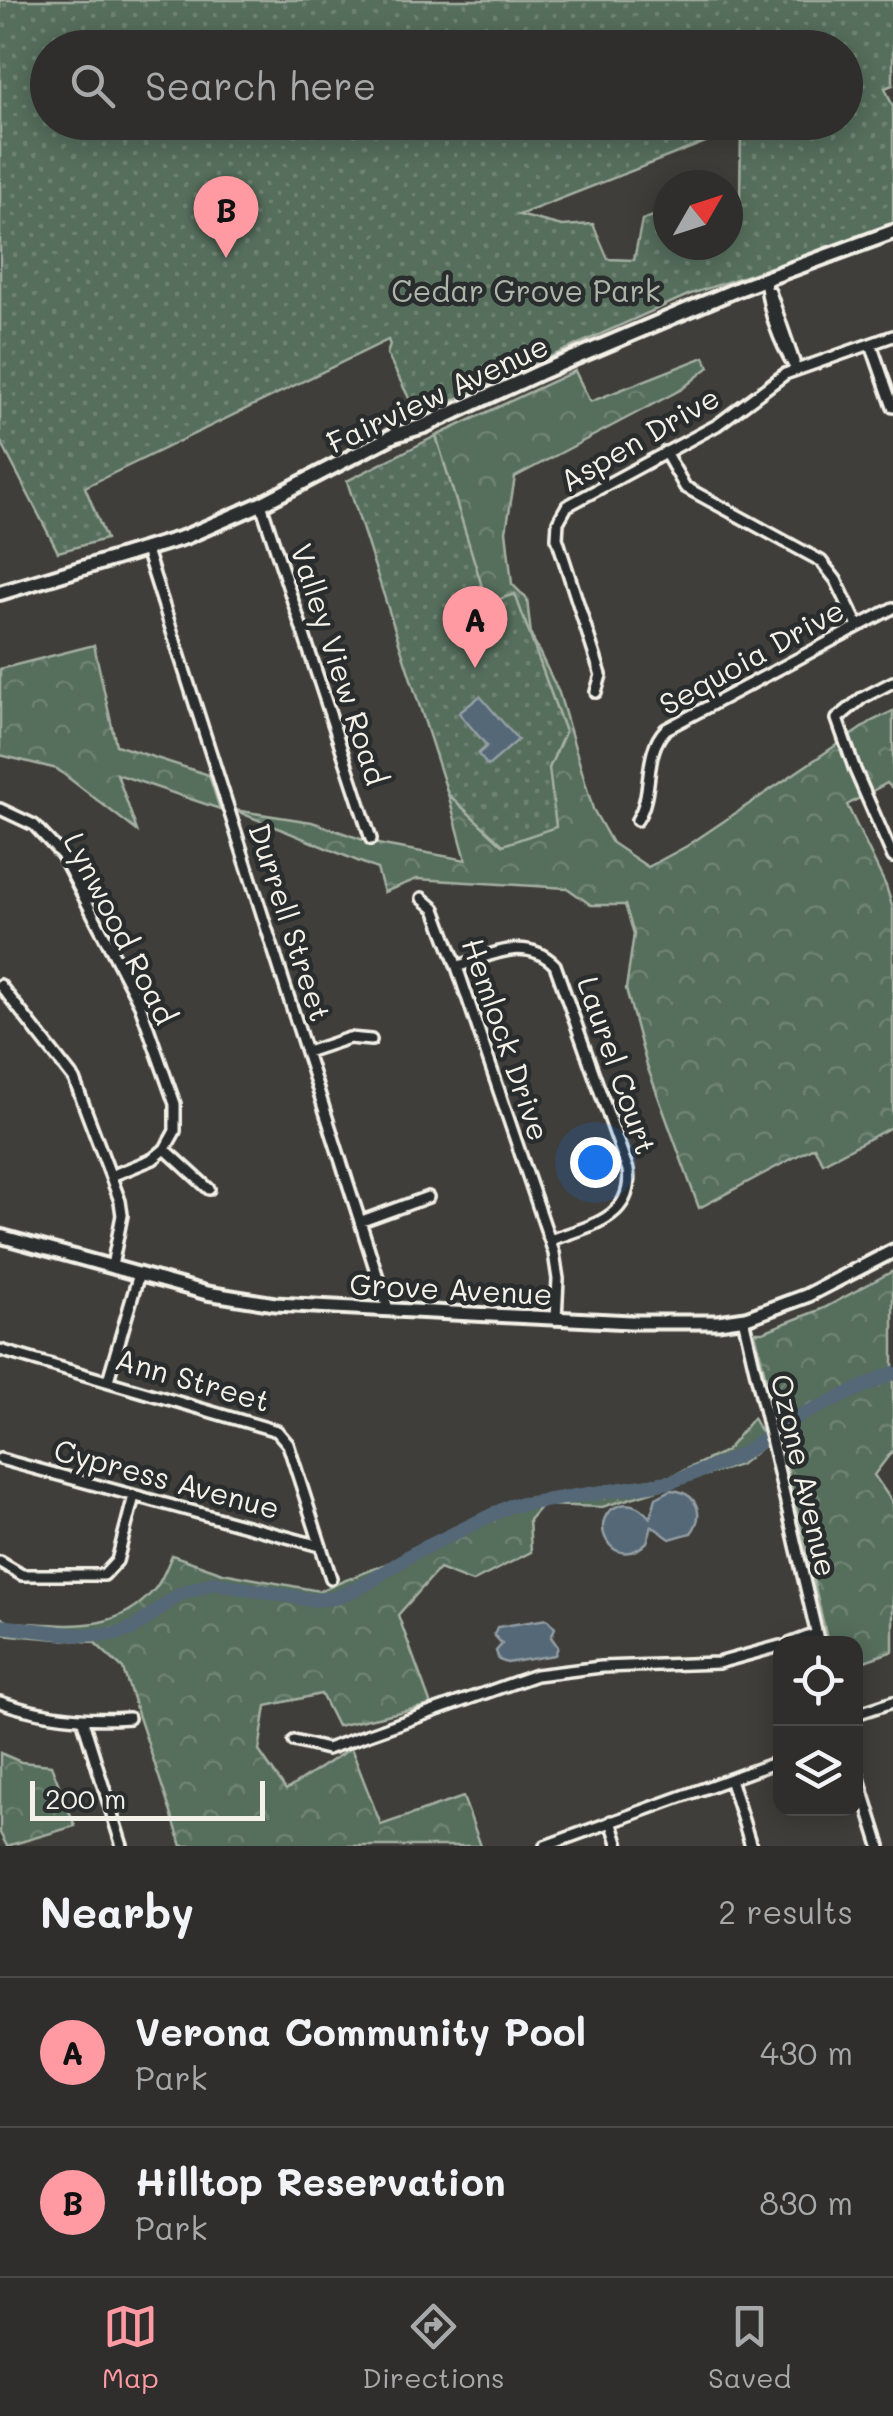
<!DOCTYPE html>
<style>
body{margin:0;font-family:Mali,sans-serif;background:#3b3a38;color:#f1f3f6}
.controls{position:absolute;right:30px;bottom:30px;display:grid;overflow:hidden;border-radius:20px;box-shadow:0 5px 25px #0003}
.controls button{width:90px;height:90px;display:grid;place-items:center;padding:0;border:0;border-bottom:2px solid #4a4a48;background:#2f2e2c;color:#f1f3f6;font:50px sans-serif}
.compass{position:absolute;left:653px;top:170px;width:90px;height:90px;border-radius:50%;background:#2f2e2c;box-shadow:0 5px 25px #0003;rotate:51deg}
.scale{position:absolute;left:30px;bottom:25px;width:235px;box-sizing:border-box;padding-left:10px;border:5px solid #f4f1e8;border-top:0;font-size:28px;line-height:35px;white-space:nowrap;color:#f4f1e8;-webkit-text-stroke:8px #2a2d2e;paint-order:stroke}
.you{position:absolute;left:595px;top:1162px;width:35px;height:35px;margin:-25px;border:8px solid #fff;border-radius:50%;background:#1a73e8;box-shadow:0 0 0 15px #1a73e833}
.badge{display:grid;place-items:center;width:65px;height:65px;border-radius:50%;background:#ff9aa2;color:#111;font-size:32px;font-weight:700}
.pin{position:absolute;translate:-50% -82px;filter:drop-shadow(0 2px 5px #0008)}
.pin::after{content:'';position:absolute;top:52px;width:35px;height:30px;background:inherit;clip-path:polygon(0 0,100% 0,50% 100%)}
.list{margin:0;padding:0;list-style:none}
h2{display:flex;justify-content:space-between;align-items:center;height:130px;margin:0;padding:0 40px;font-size:42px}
h2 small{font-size:32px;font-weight:400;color:#a7a8a9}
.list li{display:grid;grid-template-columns:65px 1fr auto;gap:30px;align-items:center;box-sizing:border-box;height:150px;padding:0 40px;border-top:2px solid #4a4a48}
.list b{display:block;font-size:38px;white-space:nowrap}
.list p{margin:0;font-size:32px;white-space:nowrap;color:#a7a8a9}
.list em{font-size:32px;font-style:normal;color:#a7a8a9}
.icon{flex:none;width:55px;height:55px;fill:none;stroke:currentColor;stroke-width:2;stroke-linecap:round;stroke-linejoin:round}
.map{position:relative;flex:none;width:893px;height:1846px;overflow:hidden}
.search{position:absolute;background:#2f2e2c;box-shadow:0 5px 25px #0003;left:30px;right:30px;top:30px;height:110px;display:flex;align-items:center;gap:25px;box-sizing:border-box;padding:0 35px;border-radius:55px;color:#a7a8a9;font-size:38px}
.sheet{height:430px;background:#2f2e2c}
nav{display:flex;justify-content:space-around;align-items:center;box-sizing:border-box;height:140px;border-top:2px solid #4a4a48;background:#2f2e2c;font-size:28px;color:#a7a8a9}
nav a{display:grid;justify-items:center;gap:5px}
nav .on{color:#ff9aa2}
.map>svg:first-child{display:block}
</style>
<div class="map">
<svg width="893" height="1846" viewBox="0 0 893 1846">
<defs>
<pattern id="forest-crowns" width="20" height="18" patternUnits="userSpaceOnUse" patternTransform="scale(2.5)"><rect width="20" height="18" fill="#566e5b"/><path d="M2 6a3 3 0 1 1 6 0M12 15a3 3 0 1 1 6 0" fill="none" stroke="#6f8373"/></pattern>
<pattern id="park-dots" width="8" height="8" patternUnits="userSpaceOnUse" patternTransform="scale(2.5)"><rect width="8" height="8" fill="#566e5b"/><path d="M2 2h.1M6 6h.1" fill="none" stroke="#6f8373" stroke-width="1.8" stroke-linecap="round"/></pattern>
</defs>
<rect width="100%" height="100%" fill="#3f3e3a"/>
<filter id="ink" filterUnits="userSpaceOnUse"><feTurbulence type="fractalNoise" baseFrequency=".01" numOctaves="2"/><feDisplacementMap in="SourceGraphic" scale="20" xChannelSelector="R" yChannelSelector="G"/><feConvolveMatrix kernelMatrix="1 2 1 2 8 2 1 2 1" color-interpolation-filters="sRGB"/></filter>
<g filter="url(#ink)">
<!-- forest -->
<path fill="url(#forest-crowns)" stroke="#a5b0a2" stroke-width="2.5" d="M704 357 709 367 682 389 515 477 506 531 512 584 527 599 531 635 559 693 593 809 612 843 648 867 687 846 872 721 893 711V789L887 783 847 805 886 886 893 909V1126L823 1163 814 1147 699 1208 647 1066 626 989 634 934 625 905H591L567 888 417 879 384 892 377 869 234 810 312 822 372 843 466 860 448 794 503 845 549 768 565 732 515 595 487 604 436 436 575 371 590 402Z
M94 645 116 745 209 775 220 809 117 774 137 831 57 769 0 755V669Z
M893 1271V1450L874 1475 893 1503V1651L856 1664V1644L828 1643 755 1332H763L824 1308Z
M753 1418 767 1443 740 1465 602 1507 542 1505 529 1520 531 1552 472 1582 439 1569 398 1615 431 1705 337 1726 321 1694 266 1706 259 1751 286 1790 351 1748 381 1825 463 1797 481 1846H182L123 1669 94 1642 0 1634V1617L9 1622C63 1624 114 1636 154 1590 162 1581 167 1566 172 1555L223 1573 319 1591 398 1559 515 1500 672 1476 726 1451Z
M0 1753 21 1762 51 1765 75 1826 7 1846 0 1833Z"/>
<!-- park -->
<path fill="url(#park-dots)" stroke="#a5b0a2" stroke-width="2.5" fill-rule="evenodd" d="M0 0H893V85L885 88 893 107V226L688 295 418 416 387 354 390 345 388 340 85 487 106 539 58 552 0 440ZM48 48H846V122H48ZM741 128 740 201 728 203V245H668V211L642 220 634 260 608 259 593 224 562 226 519 215Z
M436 436 487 603 515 594 565 732 549 768 556 827 503 845 448 794 347 481Z"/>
<!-- water -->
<path fill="#546777" stroke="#949ea4" stroke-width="2.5" d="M480 696 518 740 488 766 478 754 487 746 459 713Z
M671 1490C696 1492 706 1513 691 1533L670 1539 652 1526 647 1542C612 1577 583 1515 621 1505 634 1502 642 1509 650 1518L656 1498Z
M547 1619 555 1628 551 1637 558 1647 555 1655 507 1663 499 1660 496 1651 502 1644 494 1635 497 1627Z"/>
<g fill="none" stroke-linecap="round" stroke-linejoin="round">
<!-- river -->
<path stroke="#546777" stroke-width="14" d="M0 1626 78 1635 115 1634 134 1628 180 1594 213 1583 312 1600 335 1598 365 1585 412 1554 510 1506 670 1482 723 1463 742 1454 795 1418 893 1373"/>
<!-- minor casing -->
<g stroke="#f4f1e8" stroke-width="16">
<path id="minor" d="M765 279C769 313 778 340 796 369
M770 292 794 362
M871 344 893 407
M665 452 685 487 821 561 836 580 858 626
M261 504 371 839
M146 550 388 1309
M893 682 862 698 837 719 855 770 893 857
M596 692 601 675 557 538 558 522 567 506 717 425 785 374 893 336
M0 809 34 825 62 855 140 1005 175 1104V1131L165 1149 153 1159 111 1176
M637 820C655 792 642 753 666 729L893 608
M422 898 435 909 457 967 554 1253 558 1279 556 1319
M457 967C490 955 526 935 555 965L628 1170C635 1219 586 1227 550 1240
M0 985 74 1079 120 1201 122 1215 112 1266
M307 1052 349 1038 371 1040
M165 1149 209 1189
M362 1221 428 1197
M743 1318 819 1644
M0 1350 277 1431 288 1444 331 1578
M108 1380 139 1274
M0 1459 320 1546
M0 1562 22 1575H104L117 1561 134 1496
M789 1644 816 1634
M0 1702C43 1717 84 1721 129 1718
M856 1714 893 1702
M83 1721 122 1846
M294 1741 327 1749 536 1675 601 1667 718 1663 780 1646
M856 1769 880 1846
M730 1779 751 1846
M611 1821 619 1846
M545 1846 780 1761"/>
</g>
<!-- tertiary casing -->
<g stroke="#f4f1e8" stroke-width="19">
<path id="tertiary" d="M0 1236 207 1293 275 1304 631 1322H718L746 1318 806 1296 893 1251"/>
</g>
<!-- secondary casing -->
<g stroke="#f4f1e8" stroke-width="20">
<path id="secondary" d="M0 593 185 537 261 504 394 435 424 426 541 372 738 289 893 232"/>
</g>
<!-- minor -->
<use href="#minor" stroke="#2a2d2e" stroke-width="9"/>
<!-- tertiary -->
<use href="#tertiary" stroke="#2a2d2e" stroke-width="11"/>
<!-- secondary -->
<use href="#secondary" stroke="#2a2d2e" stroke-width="12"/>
</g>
</g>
<g text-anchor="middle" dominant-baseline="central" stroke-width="9" stroke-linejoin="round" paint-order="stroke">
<!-- park labels -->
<g font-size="30" fill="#adb6a9" stroke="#2a2d2e">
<text x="526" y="290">Cedar Grove Park</text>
</g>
<!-- street labels -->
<g font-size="30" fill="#f4f1e8" stroke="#2a2d2e">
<text transform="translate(437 393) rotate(-25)">Fairview Avenue</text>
<text transform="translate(639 438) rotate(-30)">Aspen Drive</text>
<text transform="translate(751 656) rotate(-29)">Sequoia Drive</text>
<text transform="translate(340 664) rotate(72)">Valley View Road</text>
<text transform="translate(291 922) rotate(72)">Durrell Street</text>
<text transform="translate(121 928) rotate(63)">Lynwood Road</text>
<text transform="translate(507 1039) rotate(71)">Hemlock Drive</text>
<text transform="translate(618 1065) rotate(71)">Laurel Court</text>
<text transform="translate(451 1288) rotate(3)">Grove Avenue</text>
<text transform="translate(193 1379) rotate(16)">Ann Street</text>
<text transform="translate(805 1475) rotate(77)">Ozone Avenue</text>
<text transform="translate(167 1478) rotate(15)">Cypress Avenue</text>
</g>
</g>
</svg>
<div class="controls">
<button><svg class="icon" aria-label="locate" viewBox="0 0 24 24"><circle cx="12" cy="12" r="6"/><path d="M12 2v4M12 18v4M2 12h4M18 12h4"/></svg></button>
<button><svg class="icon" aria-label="layers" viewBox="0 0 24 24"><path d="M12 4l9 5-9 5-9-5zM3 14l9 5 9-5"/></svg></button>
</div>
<svg class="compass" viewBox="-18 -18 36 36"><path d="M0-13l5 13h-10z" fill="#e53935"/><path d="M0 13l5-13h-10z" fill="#a7a8a9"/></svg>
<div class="scale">200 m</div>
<div class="you"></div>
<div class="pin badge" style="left:475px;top:668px">A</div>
<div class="pin badge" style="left:226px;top:258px">B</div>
<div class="search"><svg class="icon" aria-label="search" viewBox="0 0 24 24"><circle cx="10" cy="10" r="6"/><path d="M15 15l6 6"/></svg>Search here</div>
</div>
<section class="sheet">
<h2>Nearby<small>2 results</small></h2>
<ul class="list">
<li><span class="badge">A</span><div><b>Verona Community Pool</b><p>Park</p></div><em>430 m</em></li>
<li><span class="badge">B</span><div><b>Hilltop Reservation</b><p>Park</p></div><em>830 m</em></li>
</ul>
</section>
<nav>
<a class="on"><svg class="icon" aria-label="map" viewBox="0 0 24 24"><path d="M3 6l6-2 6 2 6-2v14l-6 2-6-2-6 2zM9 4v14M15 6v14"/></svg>Map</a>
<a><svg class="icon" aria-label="directions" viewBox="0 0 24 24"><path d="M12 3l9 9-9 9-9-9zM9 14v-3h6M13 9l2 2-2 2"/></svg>Directions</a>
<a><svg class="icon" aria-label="saved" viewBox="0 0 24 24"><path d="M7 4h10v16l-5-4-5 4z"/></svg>Saved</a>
</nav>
